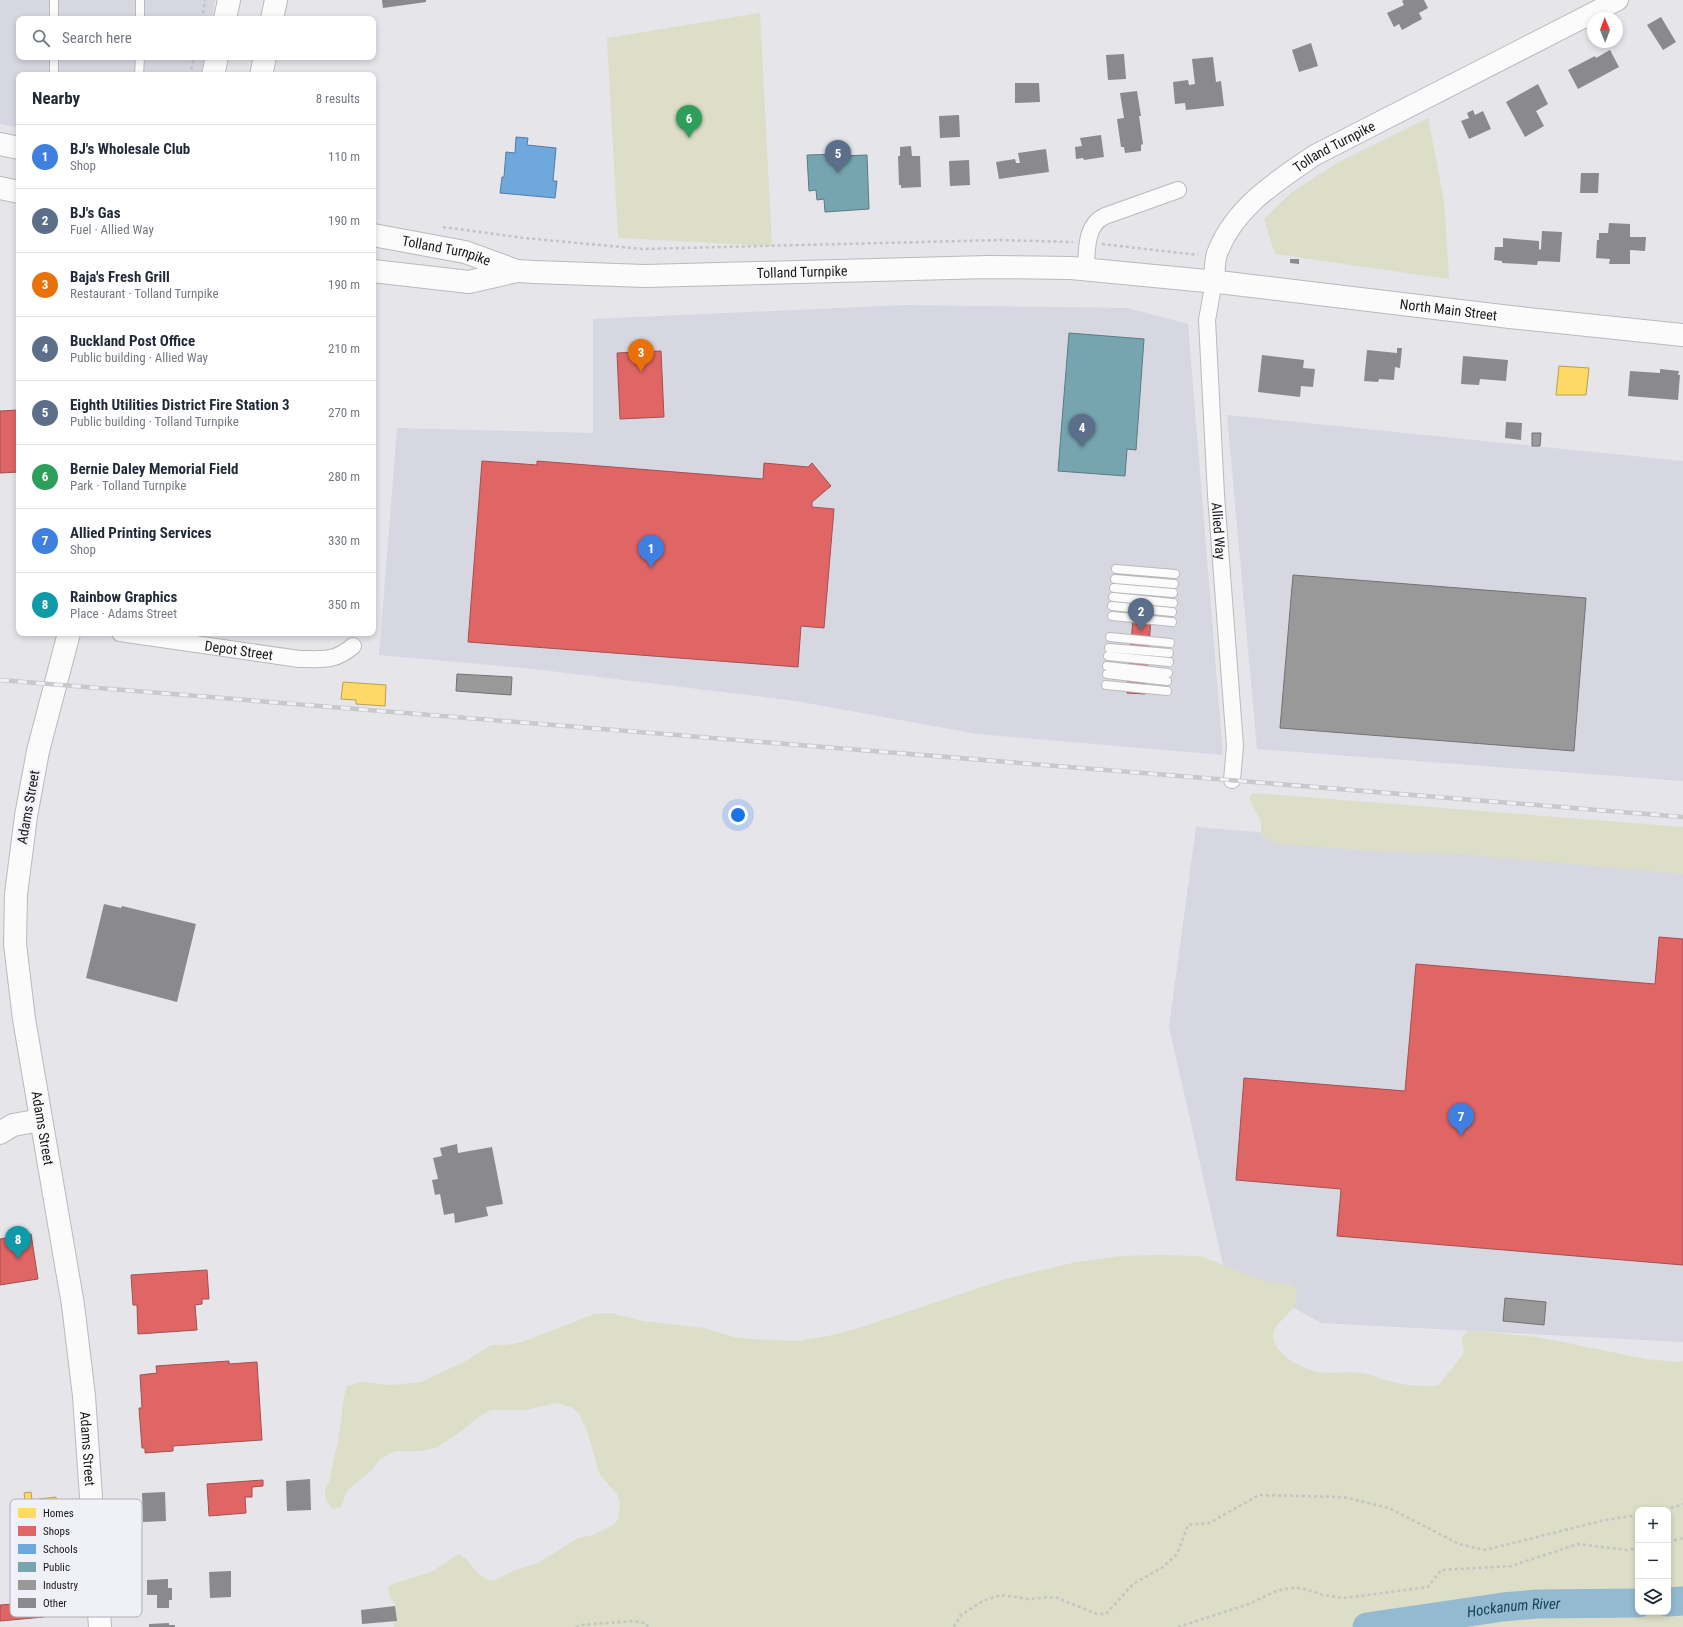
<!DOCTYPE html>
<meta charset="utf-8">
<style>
body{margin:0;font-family:"Roboto Condensed",sans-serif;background:#f6f6f7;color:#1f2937}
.controls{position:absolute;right:12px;bottom:12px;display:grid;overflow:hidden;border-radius:8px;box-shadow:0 2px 6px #0003}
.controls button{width:36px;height:36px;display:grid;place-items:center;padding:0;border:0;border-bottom:1px solid #e0e1e3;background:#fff;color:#1f2937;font:20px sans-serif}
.compass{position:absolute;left:1587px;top:12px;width:36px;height:36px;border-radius:50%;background:#fff;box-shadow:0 2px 6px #0003;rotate:359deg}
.you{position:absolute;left:738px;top:815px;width:14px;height:14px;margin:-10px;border:3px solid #fff;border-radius:50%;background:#1a73e8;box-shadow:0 0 0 6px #1a73e833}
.badge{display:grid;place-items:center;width:26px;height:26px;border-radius:50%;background:#111827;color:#fff;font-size:13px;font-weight:700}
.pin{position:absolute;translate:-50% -33px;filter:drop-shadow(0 1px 2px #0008)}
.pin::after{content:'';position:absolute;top:21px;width:14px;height:12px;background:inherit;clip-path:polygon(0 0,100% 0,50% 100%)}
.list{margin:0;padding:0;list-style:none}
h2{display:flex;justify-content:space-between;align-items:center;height:52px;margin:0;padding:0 16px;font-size:17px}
h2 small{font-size:13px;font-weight:400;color:#747a83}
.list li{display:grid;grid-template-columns:26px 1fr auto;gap:12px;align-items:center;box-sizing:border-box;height:64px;padding:0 16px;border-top:1px solid #e0e1e3}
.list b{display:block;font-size:15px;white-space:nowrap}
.list p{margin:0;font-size:13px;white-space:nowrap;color:#747a83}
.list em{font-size:13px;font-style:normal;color:#747a83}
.icon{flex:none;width:22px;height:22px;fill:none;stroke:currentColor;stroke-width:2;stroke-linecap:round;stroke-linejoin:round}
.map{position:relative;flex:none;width:1683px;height:1627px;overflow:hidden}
.search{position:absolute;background:#fff;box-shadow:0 2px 6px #0003;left:16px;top:16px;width:360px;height:44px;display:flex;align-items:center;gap:10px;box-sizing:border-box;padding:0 14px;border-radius:8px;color:#747a83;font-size:15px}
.panel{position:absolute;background:#fff;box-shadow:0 2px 6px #0003;left:16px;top:72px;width:360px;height:564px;border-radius:8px}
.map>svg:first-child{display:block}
</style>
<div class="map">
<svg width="1683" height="1627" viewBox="0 0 1683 1627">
<rect width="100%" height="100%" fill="#e5e5ea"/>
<!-- built -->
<path fill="#d7d7e2" d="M0 0H215L212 19H19V57H205L201 75H19V128L0 124Z
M905 305 1128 308 1188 324 1223 755 977 734 796 701 525 668 379 655 397 428 593 433V319Z
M1227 415 1683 461V781L1257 749Z
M1196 827 1683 867V1342L1321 1323 1224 1269 1169 1027Z"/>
<!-- green -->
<path fill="#dcdec7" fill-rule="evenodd" d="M760 13 772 246 618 238 607 38Z
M1428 118 1444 201 1449 279 1275 254 1264 219 1291 193 1337 163Z
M1253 793 1683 827V874L1459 854 1387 852 1278 844 1267 840 1261 834V822L1250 800V796Z
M1158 1255 1200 1256 1267 1282 1290 1284 1296 1288C1303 1312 1271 1321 1273 1337 1275 1355 1302 1369 1319 1372 1333 1374 1348 1371 1362 1373 1370 1374 1377 1378 1385 1380 1403 1385 1421 1388 1439 1385L1464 1353 1462 1337 1468 1331H1475L1537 1337 1646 1359 1677 1362 1683 1361V1627H394L395 1604C391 1599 387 1593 389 1586L393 1584 431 1572 459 1554C475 1563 474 1578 494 1581L515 1570 538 1563 578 1538 593 1535 614 1525 619 1518 620 1502 617 1494 600 1475 586 1428 579 1414 573 1408 557 1403 524 1410H491L477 1418 456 1435 435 1448 419 1451H395L387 1455 380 1459 370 1472 351 1487 346 1493 341 1507 333 1509C328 1504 325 1499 325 1493 325 1486 329 1484 330 1479 332 1466 335 1454 338 1442 342 1423 341 1405 347 1386L361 1382 391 1385 421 1382 464 1362 491 1345H506L522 1342 595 1314 611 1313 643 1321 704 1328 734 1337 750 1339 796 1341 828 1336 859 1328 1006 1279 1072 1263 1120 1256ZM1638 1510H1668V1612H1638Z"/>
<!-- homes -->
<path fill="#ffd966" stroke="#ba9f50" d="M1559 366 1589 368 1586 395H1556Z
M343 682 386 685 385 706 356 704V700L341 699Z
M31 1492 32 1500 56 1497 58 1514 35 1516V1513L22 1515 21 1500H25L24 1493Z"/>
<!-- shops -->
<path fill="#e06666" stroke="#a44f50" d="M661 351 664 417 620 419 617 353Z
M19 410V472L0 473V411Z
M482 461 537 465V461L763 479 764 463 808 467 812 463 831 486 812 502V507L834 509 824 628 801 626 798 667 468 642Z
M1137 568 1155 570 1145 694 1127 693Z
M1659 937 1683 939V1265L1337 1236 1341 1189 1236 1180 1244 1078 1405 1091 1416 964 1655 984Z
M31 1234 38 1279 0 1285V1239Z
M207 1270 209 1299H202V1304L195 1305 197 1330 138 1334 137 1305H133L131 1275Z
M229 1361V1364L257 1362 262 1440 173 1446V1451L145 1453V1448H142L139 1408H142L140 1375 157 1373 156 1366Z
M263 1480V1486L252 1487V1497H245L246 1513 209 1516 207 1484Z
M42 1602 44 1617 0 1621V1605Z"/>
<!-- schools -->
<path fill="#6fa8dc" stroke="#557da2" d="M516 137 528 138 527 145 556 148 553 181H557L555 198 500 193 502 177H504L506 152 515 153Z"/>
<!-- public -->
<path fill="#76a5af" stroke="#5a7b83" d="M840 154V156L867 155 869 209 825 212 824 199 817 200 816 190 809 191 807 155Z
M1069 333 1144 339 1136 450 1127 449 1125 476 1058 471Z"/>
<!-- industry -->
<path fill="#999" stroke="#727273" d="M1532 433H1541L1540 446H1532Z
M1293 575 1586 598 1574 751 1280 728Z
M457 674 512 677 511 695 456 691Z
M1505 1298 1546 1302 1544 1325 1503 1321Z"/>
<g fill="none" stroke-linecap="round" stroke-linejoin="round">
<!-- river -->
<g stroke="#94bad1" stroke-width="29">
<path d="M1668 1602 1683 1601"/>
<path id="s1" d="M1367 1627 1503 1607 1537 1604 1638 1603"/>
</g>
</g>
<!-- building -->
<path fill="#8a8a8d" d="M382 0H426V2L383 8Z
M1404 0H1424L1428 8 1419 13 1422 19 1402 30 1399 24 1394 27 1387 13 1404 5 1402 1Z
M1661 17 1676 42 1663 50 1647 25Z
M1311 43 1318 66 1299 72 1292 50Z
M1610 50 1619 67 1578 89 1568 70 1595 56 1596 58Z
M1124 54 1126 79 1108 80 1106 55Z
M1213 57 1216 82 1221 81 1224 106 1186 110 1185 103 1175 104 1173 82 1188 80 1189 85 1195 84 1192 59Z
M1015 83H1039L1040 102 1015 103Z
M1538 84 1548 104 1536 111 1544 126 1525 137 1506 102Z
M1137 91 1141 116H1139L1143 144 1141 145V151L1125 153 1124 147H1121L1117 119 1124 118 1120 93Z
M1473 110 1475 115 1483 111 1491 129 1469 139 1461 121 1469 118 1467 113Z
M959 115 960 137 940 138 939 116Z
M1101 135 1104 157 1084 160 1083 158 1076 159 1075 147 1082 146 1080 138Z
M911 146 912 156H920L921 187 901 188V185H899L898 156H900V147Z
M1046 149 1049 172 999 179 996 162 1015 159 1016 163H1020L1018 153Z
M969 160 970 185 950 186 949 161Z
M1581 173H1599L1598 193H1580Z
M1609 223 1630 224V237H1646L1645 251 1630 250V264H1609L1610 259 1596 258 1597 240H1599V233H1608Z
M1542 231 1562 232 1560 262 1538 261 1537 265 1502 263V261L1494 260 1495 247H1503V238L1539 241V250L1541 249Z
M1290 259H1299V264L1290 263Z
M1397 348H1402L1400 368 1395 367 1394 380 1379 379 1378 382 1364 381 1367 350 1397 353Z
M1262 355 1304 360 1303 368 1315 369 1313 387 1301 386 1300 397 1258 392Z
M1463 356 1508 360 1506 381 1480 379 1479 385 1461 384Z
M1660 369 1679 371 1678 375H1680L1678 400 1628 396 1630 371 1660 373Z
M1506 422 1522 423 1521 440 1505 438Z
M104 904 121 908 122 906 196 924 177 1002 86 978Z
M457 1144 458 1153 492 1147 503 1204 486 1207 488 1216 455 1223 454 1213 444 1215 440 1194 435 1195 432 1180 438 1179 433 1158 442 1156 440 1148Z
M310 1479 311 1510 287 1511 286 1481Z
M165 1492 166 1521 143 1522 142 1493Z
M231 1571V1597L210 1598 209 1572Z
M168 1579V1588H172V1600H169V1608H157V1595H147V1580Z
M395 1606 397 1621 362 1624 361 1610Z
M169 1623V1625H175V1627H149V1624Z"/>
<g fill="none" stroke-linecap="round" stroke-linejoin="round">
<!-- service casing -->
<g stroke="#bababd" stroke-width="10">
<path id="service" d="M54 0V19
M140 19V0
M54 57V75
M139 75 140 57
M1116 569 1175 574
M1115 579 1174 584
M1114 588 1173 593
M1113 597 1173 603
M1112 606 1172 612
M1112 616 1172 622
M1110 637 1170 643
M1109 648 1169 653
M1108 656 1169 662
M1107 666 1168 673
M1107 674 1167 681
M1106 685 1167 691"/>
</g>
<!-- minor casing -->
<g stroke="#bababd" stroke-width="18">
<g id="minor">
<path d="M1086 269C1087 250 1085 225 1105 216L1178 190"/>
<path id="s2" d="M1214 281 1207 320 1216 495 1235 746 1232 780"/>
<path id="s3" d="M120 633 299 659C323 659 334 662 353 646"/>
</g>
</g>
<!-- tertiary casing -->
<g stroke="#bababd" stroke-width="22">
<g id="tertiary">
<path id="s4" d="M1214 281C1215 272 1214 259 1218 251 1236 206 1277 181 1315 155L1618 0"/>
</g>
</g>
<!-- secondary casing -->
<g stroke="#bababd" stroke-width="24">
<g id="secondary">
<path d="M225 19 229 0"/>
<path d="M272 19 276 0"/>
<path d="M213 75 217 57"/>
<path d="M261 75 265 57"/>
<path d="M0 144 19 148"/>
<path d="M0 188 19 192"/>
<path id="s5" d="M373 235 465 252 517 271 534 272 645 276 988 267 1071 268 1227 283 1510 317 1683 335"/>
<path d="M373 271 469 282 517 271"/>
<path id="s6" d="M69 633 38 751 26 816 16 894 15 944 24 1019 73 1305 84 1396 100 1627"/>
<path d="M0 1133 13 1125 41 1120"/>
</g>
</g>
<!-- path -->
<path stroke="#c4c4c4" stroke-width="2.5" stroke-dasharray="3 3" stroke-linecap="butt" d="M202 19 205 0
M190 75 194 57
M443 227 524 238 643 249 1000 240 1073 242
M1102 244 1198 255
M1665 1510 1683 1504
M1668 1542 1683 1538
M576 1627 581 1625 633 1621 645 1623 648 1627
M954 1627 961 1615 983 1601 1001 1595 1028 1599 1055 1597 1097 1614H1106L1133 1584 1163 1567 1177 1554 1188 1525 1209 1523 1259 1495 1343 1497 1389 1508 1459 1544 1485 1550 1605 1520 1638 1515
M1178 1627 1249 1604 1276 1591 1290 1588H1301L1323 1595 1344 1598 1428 1587 1441 1570 1511 1566 1578 1544 1627 1550 1638 1548"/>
<!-- service -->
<use href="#service" stroke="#fbfbfc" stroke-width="8"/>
<!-- minor -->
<use href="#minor" stroke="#fbfbfc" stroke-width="16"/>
<!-- tertiary -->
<use href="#tertiary" stroke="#fbfbfc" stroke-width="20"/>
<!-- secondary -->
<use href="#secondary" stroke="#fbfbfc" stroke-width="22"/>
<!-- rail casing -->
<g stroke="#c9c9ca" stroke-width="4.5">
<path id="rail" d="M0 680 1683 817"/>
</g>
<!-- rail -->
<use href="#rail" stroke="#f0f0f9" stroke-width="3" stroke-dasharray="9" stroke-linecap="butt"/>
</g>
<g text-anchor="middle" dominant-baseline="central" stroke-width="4" stroke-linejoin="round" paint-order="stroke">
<!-- street labels -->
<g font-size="14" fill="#18181b" stroke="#f0f0f9">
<text stroke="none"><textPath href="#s4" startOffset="190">Tolland Turnpike</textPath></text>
<text stroke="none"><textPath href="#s5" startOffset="75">Tolland Turnpike</textPath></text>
<text stroke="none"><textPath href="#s5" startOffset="434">Tolland Turnpike</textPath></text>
<text stroke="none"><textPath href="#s5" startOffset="1083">North Main Street</textPath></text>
<text stroke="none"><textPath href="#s2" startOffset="251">Allied Way</textPath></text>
<text stroke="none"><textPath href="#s3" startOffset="120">Depot Street</textPath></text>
<text transform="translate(28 807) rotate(-80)">Adams Street</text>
<text stroke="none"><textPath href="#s6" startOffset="503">Adams Street</textPath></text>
<text stroke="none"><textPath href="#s6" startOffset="827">Adams Street</textPath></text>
</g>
<!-- water labels -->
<g font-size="15" font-style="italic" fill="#154158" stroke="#f0f0f9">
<text stroke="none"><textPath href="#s1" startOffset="148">Hockanum River</textPath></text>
</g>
</g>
<!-- legend -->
<rect x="10" y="1499" width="132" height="118" rx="6" fill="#f0f0f9" stroke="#afafb6" stroke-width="1"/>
<rect x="18" y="1508" width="18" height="10" fill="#ffd966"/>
<rect x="18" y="1526" width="18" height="10" fill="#e06666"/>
<rect x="18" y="1544" width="18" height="10" fill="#6fa8dc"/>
<rect x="18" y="1562" width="18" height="10" fill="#76a5af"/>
<rect x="18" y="1580" width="18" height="10" fill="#999"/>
<rect x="18" y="1598" width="18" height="10" fill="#8a8a8d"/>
<g font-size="11" fill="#18181b">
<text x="43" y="1517">Homes</text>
<text x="43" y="1535">Shops</text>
<text x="43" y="1553">Schools</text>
<text x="43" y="1571">Public</text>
<text x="43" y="1589">Industry</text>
<text x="43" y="1607">Other</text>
</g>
</svg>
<div class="controls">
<button>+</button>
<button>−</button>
<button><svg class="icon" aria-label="layers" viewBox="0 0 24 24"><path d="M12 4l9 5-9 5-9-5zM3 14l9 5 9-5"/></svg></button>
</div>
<svg class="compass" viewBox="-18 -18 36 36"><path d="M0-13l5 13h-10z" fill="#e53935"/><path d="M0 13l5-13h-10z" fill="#747a83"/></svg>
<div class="you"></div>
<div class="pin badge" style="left:651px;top:568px;background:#3f7fe0">1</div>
<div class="pin badge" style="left:1141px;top:631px;background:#5c6f8a">2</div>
<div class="pin badge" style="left:641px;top:372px;background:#e8710a">3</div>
<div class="pin badge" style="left:1082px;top:447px;background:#5c6f8a">4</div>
<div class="pin badge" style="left:838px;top:173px;background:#5c6f8a">5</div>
<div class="pin badge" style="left:689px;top:138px;background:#2e9e5b">6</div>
<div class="pin badge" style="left:1461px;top:1136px;background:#3f7fe0">7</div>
<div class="pin badge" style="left:18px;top:1259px;background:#0f9aa8">8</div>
<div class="search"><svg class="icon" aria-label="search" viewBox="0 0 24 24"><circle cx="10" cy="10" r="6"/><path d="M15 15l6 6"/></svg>Search here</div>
<section class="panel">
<h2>Nearby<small>8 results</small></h2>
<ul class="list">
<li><span class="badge" style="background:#3f7fe0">1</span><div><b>BJ's Wholesale Club</b><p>Shop</p></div><em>110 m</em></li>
<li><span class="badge" style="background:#5c6f8a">2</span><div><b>BJ's Gas</b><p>Fuel · Allied Way</p></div><em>190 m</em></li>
<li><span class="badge" style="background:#e8710a">3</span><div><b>Baja's Fresh Grill</b><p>Restaurant · Tolland Turnpike</p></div><em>190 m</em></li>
<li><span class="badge" style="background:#5c6f8a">4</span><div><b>Buckland Post Office</b><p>Public building · Allied Way</p></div><em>210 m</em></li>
<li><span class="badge" style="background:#5c6f8a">5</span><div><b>Eighth Utilities District Fire Station 3</b><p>Public building · Tolland Turnpike</p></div><em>270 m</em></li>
<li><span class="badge" style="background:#2e9e5b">6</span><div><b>Bernie Daley Memorial Field</b><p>Park · Tolland Turnpike</p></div><em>280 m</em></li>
<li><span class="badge" style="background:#3f7fe0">7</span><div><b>Allied Printing Services</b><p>Shop</p></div><em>330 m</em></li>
<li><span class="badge" style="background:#0f9aa8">8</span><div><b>Rainbow Graphics</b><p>Place · Adams Street</p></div><em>350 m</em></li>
</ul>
</section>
</div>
